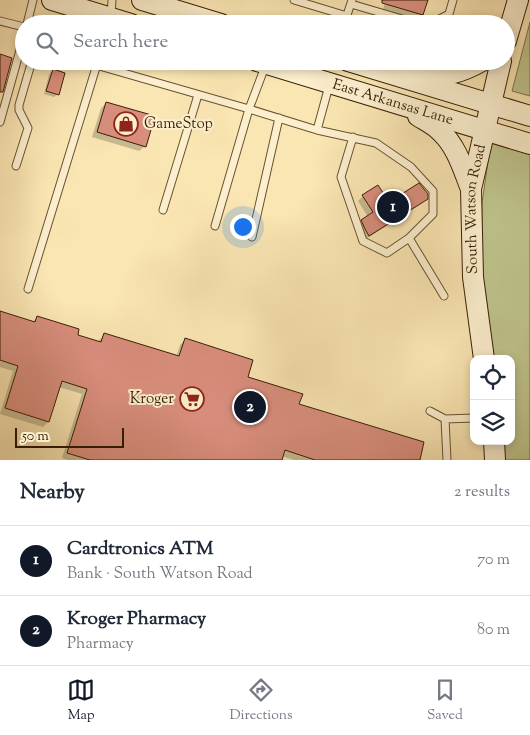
<!DOCTYPE html>
<meta charset="utf-8">
<style>
body{margin:0;font-family:"Sorts Mill Goudy",serif;background:#f2f2f3;color:#1f2937}
.controls{position:absolute;right:15px;bottom:15px;display:grid;overflow:hidden;border-radius:10px;box-shadow:0 2px 8px #0003}
.controls button{width:45px;height:45px;display:grid;place-items:center;padding:0;border:0;border-bottom:1px solid #e0e1e3;background:#fff;color:#1f2937;font:25px sans-serif}
.scale{position:absolute;left:15px;bottom:12px;width:109px;box-sizing:border-box;padding-left:5px;border:2px solid #381f04;border-top:0;font-size:14px;line-height:18px;white-space:nowrap;color:#381f04;-webkit-text-stroke:4px #fcefce;paint-order:stroke}
.you{position:absolute;left:242px;top:226px;width:18px;height:18px;margin:-12px;border:4px solid #fff;border-radius:50%;background:#1a73e8;box-shadow:0 0 0 8px #1a73e833}
.badge{display:grid;place-items:center;width:32px;height:32px;border-radius:50%;background:#111827;color:#fff;font-size:16px;font-weight:700}
.pin{position:absolute;translate:-50% -50%;border:2px solid #fff;box-shadow:0 1px 5px #0006}
.list{margin:0;padding:0;list-style:none}
h2{display:flex;justify-content:space-between;align-items:center;height:65px;margin:0;padding:0 20px;font-size:21px}
h2 small{font-size:16px;font-weight:400;color:#747a83}
.list li{display:grid;grid-template-columns:32px 1fr auto;gap:15px;align-items:center;box-sizing:border-box;height:70px;padding:0 20px;border-top:1px solid #e0e1e3}
.list b{display:block;font-size:19px;white-space:nowrap}
.list p{margin:0;font-size:16px;white-space:nowrap;color:#747a83}
.list em{font-size:16px;font-style:normal;color:#747a83}
.icon{flex:none;width:28px;height:28px;fill:none;stroke:currentColor;stroke-width:2;stroke-linecap:round;stroke-linejoin:round}
.map{position:relative;flex:none;width:530px;height:460px;overflow:hidden}
.search{position:absolute;background:#fff;box-shadow:0 2px 8px #0003;left:15px;right:15px;top:15px;height:55px;display:flex;align-items:center;gap:12px;box-sizing:border-box;padding:0 18px;border-radius:28px;color:#747a83;font-size:19px}
.sheet{height:205px;background:#fff}
nav{display:flex;justify-content:space-around;align-items:center;box-sizing:border-box;height:70px;border-top:1px solid #e0e1e3;background:#fff;font-size:14px;color:#747a83}
nav a{display:grid;justify-items:center;gap:2px}
nav .on{color:#111827}
.map>svg:first-child{display:block}
</style>
<div class="map">
<svg width="530" height="460" viewBox="0 0 530 460">
<rect width="100%" height="100%" fill="#fae6b3"/>
<filter id="stains"><feTurbulence type="fractalNoise" baseFrequency=".004" numOctaves="4"/><feColorMatrix values="0 0 0 0 .2 0 0 0 0 .09 0 0 0 0 .02 0 0 0 .5 -.17"/></filter>
<radialGradient id="worn" r=".72"><stop offset=".6" stop-color="#630" stop-opacity="0"/><stop offset="1" stop-color="#630" stop-opacity=".3"/></radialGradient>
<!-- green -->
<path fill="#bfc48c" stroke="#7c7248" d="M530 22V96L512 91Z
M491 141 530 153V460H504L502 441H511V359H490L481 271 482 203Z"/>
<!-- shadow -->
<path fill="#0003" d="M386 0H429L425 2 422 15 415 22 382 12Z
M53 70 58 94 54 97 44 94 49 74Z
M106 103 145 146 139 151 92 137 101 108Z
M363 196 389 203 426 199 421 204 363 241 357 226 368 217 358 201Z
M0 312 33 322 37 317 76 336 98 343 99 340 105 334 176 357 180 345 185 340 246 377 298 405 419 460H294L282 456 281 460H68L62 458 82 394 59 387 48 422 43 427 0 414 13 371 0 367Z"/>
<!-- building -->
<path fill="#d98e7d" stroke="#381f04" d="M382 0H428L423 15 382 3Z
M0 54 12 58 3 92H0Z
M53 69 65 73 59 95 46 91Z
M106 102 155 116 146 147 97 132Z
M419 183 428 194V199L369 236 365 229 361 220 373 212 362 195 378 185 389 202Z
M0 311 35 322 37 316 79 329 78 335 101 342 104 333 179 356 185 338 253 360 248 377 303 394 299 404 424 442 420 460H315L285 450 282 460H90L67 453 87 389 62 381 49 422 5 408 18 366 0 360Z"/>
<g fill="none" stroke-linecap="round" stroke-linejoin="round">
<!-- lane casing -->
<g stroke="#685130" stroke-width="9">
<path id="lane" d="M294 0 347 16
M351 4 419 24
M111 16 112 0
M0 21 24 27
M27 24 33 0
M344 24 352 0
M430 24 449 14 453 0
M82 61 249 109 266 64
M329 86 317 130 376 143 411 167 433 191V214L409 238 444 296
M0 122 24 36
M353 137 341 177 363 241 387 253 409 238
M16 166 28 128 19 110V105L31 64 34 61
M163 210 198 95
M215 226 249 109 317 130
M252 237 279 118
M28 289 98 61
M430 411 445 419
M447 460 445 419 474 418"/>
</g>
<!-- secondary casing -->
<g stroke="#381f04" stroke-width="22">
<g id="secondary">
<path d="M52 0 131 24"/>
<path d="M142 0 221 24"/>
<path d="M506 41 518 0"/>
<path id="s1" d="M257 61 530 144"/>
<path d="M348 61 530 116"/>
<path d="M417 76C444 77 459 74 482 61"/>
<path d="M418 116C426 121 435 125 441 132 457 147 463 169 471 189"/>
<path id="s2" d="M484 359 473 277 471 189 501 61"/>
<path d="M494 441 495 460"/>
</g>
</g>
<!-- lane -->
<use href="#lane" stroke="#fcefce" stroke-width="7"/>
<!-- secondary -->
<use href="#secondary" stroke="#fcefce" stroke-width="20"/>
</g>
<!-- icons -->
<defs>
<g id="shop-ring" transform="scale(1.25)"><circle r="9.5" fill="#fcefce" stroke="#8f2418" stroke-width="1.5"/><path d="M-5-2.5h2.3a2.7 3.5 0 0 1 5.4 0H5L5.5 6h-11ZM-1.5-2.5h3a1.5 2.3 0 0 0-3 0Z" fill="#8f2418"/></g>
<g id="supermarket-ring" transform="scale(1.25)"><circle r="9.5" fill="#fcefce" stroke="#8f2418" stroke-width="1.5"/><path d="M-6-5.5h2.5l.6 2H6L4.5 2H-2.5L-4.4-4H-6ZM-1.5 3.2a1.3 1.3 0 1 0 .1 0ZM3 3.2a1.3 1.3 0 1 0 .1 0Z" fill="#8f2418"/></g>
</defs>
<g fill-rule="evenodd">
<use href="#shop-ring" x="126" y="124"/>
<use href="#supermarket-ring" x="192" y="399"/>
</g>
<g text-anchor="middle" dominant-baseline="central" stroke-width="4" stroke-linejoin="round" paint-order="stroke">
<!-- street labels -->
<g font-size="15" fill="#381f04" stroke="#fcefce">
<text stroke="none"><textPath href="#s1" startOffset="142">East Arkansas Lane</textPath></text>
<text stroke="none"><textPath href="#s2" startOffset="151">South Watson Road</textPath></text>
</g>
<!-- poi labels -->
<g font-size="15" fill="#381f04" stroke="#fcefce" text-anchor="start">
<text x="144" y="124">GameStop</text>
<text x="174" y="399" text-anchor="end">Kroger</text>
</g>
</g>
<rect width="100%" height="100%" filter="url(#stains)"/>
<rect width="100%" height="100%" fill="url(#worn)"/>
</svg>
<div class="controls">
<button><svg class="icon" aria-label="locate" viewBox="0 0 24 24"><circle cx="12" cy="12" r="6"/><path d="M12 2v4M12 18v4M2 12h4M18 12h4"/></svg></button>
<button><svg class="icon" aria-label="layers" viewBox="0 0 24 24"><path d="M12 4l9 5-9 5-9-5zM3 14l9 5 9-5"/></svg></button>
</div>
<div class="scale">50 m</div>
<div class="you"></div>
<div class="pin badge" style="left:393px;top:207px">1</div>
<div class="pin badge" style="left:250px;top:407px">2</div>
<div class="search"><svg class="icon" aria-label="search" viewBox="0 0 24 24"><circle cx="10" cy="10" r="6"/><path d="M15 15l6 6"/></svg>Search here</div>
</div>
<section class="sheet">
<h2>Nearby<small>2 results</small></h2>
<ul class="list">
<li><span class="badge">1</span><div><b>Cardtronics ATM</b><p>Bank · South Watson Road</p></div><em>70 m</em></li>
<li><span class="badge">2</span><div><b>Kroger Pharmacy</b><p>Pharmacy</p></div><em>80 m</em></li>
</ul>
</section>
<nav>
<a class="on"><svg class="icon" aria-label="map" viewBox="0 0 24 24"><path d="M3 6l6-2 6 2 6-2v14l-6 2-6-2-6 2zM9 4v14M15 6v14"/></svg>Map</a>
<a><svg class="icon" aria-label="directions" viewBox="0 0 24 24"><path d="M12 3l9 9-9 9-9-9zM9 14v-3h6M13 9l2 2-2 2"/></svg>Directions</a>
<a><svg class="icon" aria-label="saved" viewBox="0 0 24 24"><path d="M7 4h10v16l-5-4-5 4z"/></svg>Saved</a>
</nav>
